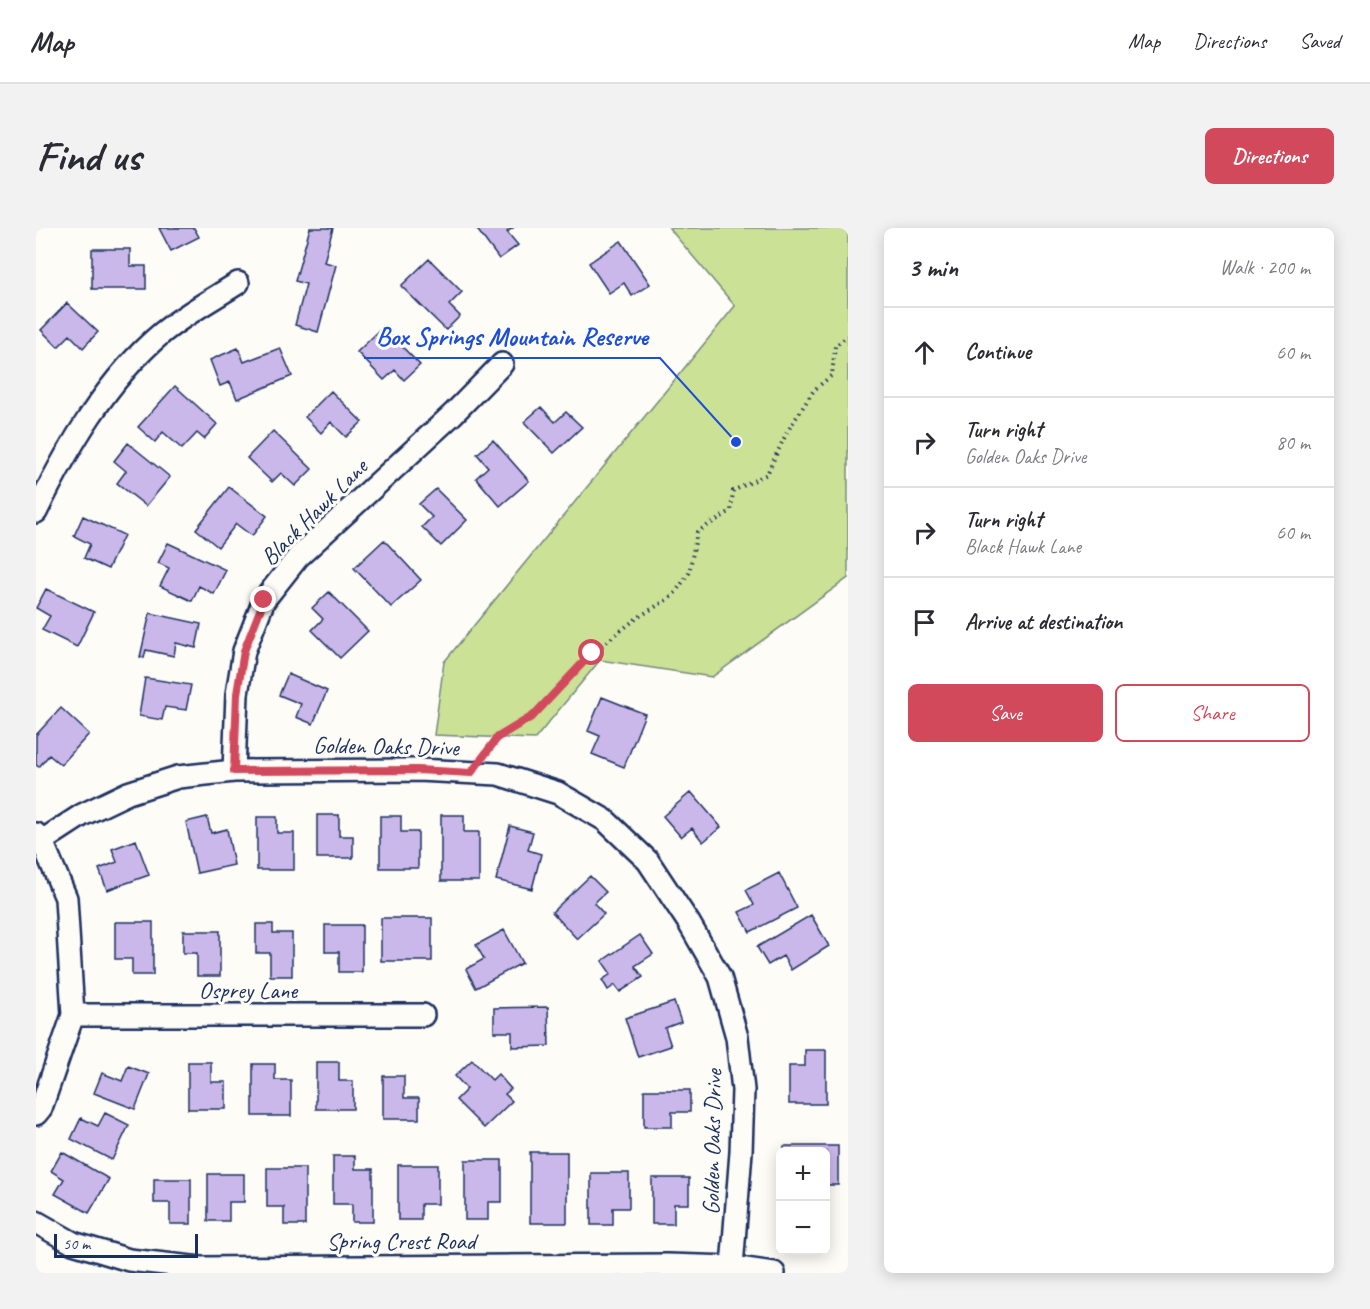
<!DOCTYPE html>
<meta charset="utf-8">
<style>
body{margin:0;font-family:Caveat,sans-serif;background:#f2f2f3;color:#2b2b33}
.controls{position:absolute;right:18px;bottom:18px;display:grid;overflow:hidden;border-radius:9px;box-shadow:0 3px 15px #0003}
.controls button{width:54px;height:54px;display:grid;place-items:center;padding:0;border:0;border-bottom:2px solid #e1e1e2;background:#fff;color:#2b2b33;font:30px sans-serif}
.scale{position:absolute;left:18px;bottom:15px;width:144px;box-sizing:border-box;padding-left:6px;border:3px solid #1b2f5e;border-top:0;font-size:16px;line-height:21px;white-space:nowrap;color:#1b2f5e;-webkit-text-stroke:4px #fdfcf7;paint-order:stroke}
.stop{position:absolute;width:18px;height:18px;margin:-14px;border:4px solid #d1495b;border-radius:50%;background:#fff}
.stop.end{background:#d1495b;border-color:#fff;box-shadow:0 2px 6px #0008}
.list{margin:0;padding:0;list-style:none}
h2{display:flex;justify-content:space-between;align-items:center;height:78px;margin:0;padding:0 24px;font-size:26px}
h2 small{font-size:20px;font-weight:400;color:#7c7c81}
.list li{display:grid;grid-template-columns:39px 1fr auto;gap:18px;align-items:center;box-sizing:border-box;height:90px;padding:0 24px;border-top:2px solid #e1e1e2}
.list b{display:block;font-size:22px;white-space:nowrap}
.list p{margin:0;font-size:20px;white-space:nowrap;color:#7c7c81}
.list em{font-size:20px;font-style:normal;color:#7c7c81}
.actions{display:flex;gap:12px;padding:18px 24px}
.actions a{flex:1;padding:14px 0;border:2px solid #d1495b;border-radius:9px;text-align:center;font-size:21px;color:#d1495b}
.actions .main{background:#d1495b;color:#fff}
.icon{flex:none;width:33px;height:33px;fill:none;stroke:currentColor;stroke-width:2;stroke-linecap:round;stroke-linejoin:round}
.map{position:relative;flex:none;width:812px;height:1045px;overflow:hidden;border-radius:9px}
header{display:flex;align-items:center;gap:36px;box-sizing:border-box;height:84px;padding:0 30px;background:#fff;border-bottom:2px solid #e1e1e2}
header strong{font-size:28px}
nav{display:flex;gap:33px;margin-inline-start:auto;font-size:21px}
.intro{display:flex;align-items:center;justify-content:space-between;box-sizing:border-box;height:144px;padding:0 36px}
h1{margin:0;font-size:42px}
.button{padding:15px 27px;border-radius:9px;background:#d1495b;color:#fff;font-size:21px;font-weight:700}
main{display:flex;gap:36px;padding:0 36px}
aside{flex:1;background:#fff;border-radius:9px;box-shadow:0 3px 15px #0003}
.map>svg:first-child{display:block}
</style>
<header>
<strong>Map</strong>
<nav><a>Map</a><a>Directions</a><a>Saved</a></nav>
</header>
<div class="intro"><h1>Find us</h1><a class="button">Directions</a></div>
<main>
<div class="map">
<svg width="812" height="1045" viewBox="0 0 812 1045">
<rect width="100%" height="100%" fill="#fdfcf7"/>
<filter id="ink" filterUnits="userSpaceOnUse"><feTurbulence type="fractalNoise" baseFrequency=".0167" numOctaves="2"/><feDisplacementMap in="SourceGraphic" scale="12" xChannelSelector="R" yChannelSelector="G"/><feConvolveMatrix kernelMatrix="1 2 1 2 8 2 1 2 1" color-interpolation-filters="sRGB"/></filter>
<g filter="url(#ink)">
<!-- green -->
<path fill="#cbe196" stroke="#73887a" stroke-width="1.5" d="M633 0H812V350L676 449 564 432 499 511 398 507 408 434 699 78Z"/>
<!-- building -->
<path fill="#c9b8e9" stroke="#1b2f5e" stroke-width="1.5" d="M123 0H158L163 9 135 23Z
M274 0H297L288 34 300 37 282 104 259 97 270 56 259 53Z
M440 0H477L471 4 482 17 463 31Z
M585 13 614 56 596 68 588 55 573 65 553 35Z
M56 21H94V38H110V61H56Z
M393 31 426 64 413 77 424 88 410 102 365 58Z
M31 75 62 104 47 120 34 107 22 119 5 102Z
M347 99 384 137 368 152 359 142 348 152 321 124Z
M202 120 208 134 244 120 256 148 201 171 194 154 184 158 174 132Z
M139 158 181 196 168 211 161 205 146 221 127 204 119 214 102 199Z
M295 163 326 194 310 209 295 194 285 205 269 189Z
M505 179 519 194 530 184 546 199 518 225 488 194Z
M237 203 276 241 259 258 245 245 236 254 211 230Z
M457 212 493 253 464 278 440 250 452 239 441 226Z
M92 215 134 249 110 278 81 255 90 243 78 233Z
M193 259 231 288 216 308 200 296 182 319 160 301Z
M400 261 431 292 405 318 386 299 396 289 383 276Z
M47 288 88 307 72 341 48 330 54 316 38 308Z
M348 312 385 352 355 379 318 340Z
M132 315 190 342 178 366 163 358 156 373 124 358 133 340 122 335Z
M10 361 58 384 41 419 6 402 14 388 0 380Z
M293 364 332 403 304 430 276 402 287 391 276 380Z
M114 385 165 396 160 420 140 415 138 428 110 422 108 430 104 429Z
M252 446 291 463 277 496 260 489 265 476 243 467Z
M109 450 155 457 150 482 129 479 126 492 103 488Z
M566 469 609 486 588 539 556 526 564 508 552 503Z
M25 480 53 506 25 537 13 527 3 539 0 537V507Z
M655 564 685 599 667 614 656 600 645 609 627 588Z
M281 587H303V608H317V630H281Z
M405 587H428V604H443V653H405Z
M344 588H365V604H382V640H344Z
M171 589 175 605 191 601 198 637 161 645 150 594Z
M221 589H241V605H258V642H221Z
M474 598 497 604 492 622 505 626 496 661 460 652Z
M100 612 113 647 71 662 63 641 81 634 76 621Z
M743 645 761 680 714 704 703 684 718 677 710 662Z
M554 648 570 664 558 675 568 686 541 711 516 684Z
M775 687 793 718 755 742 747 728 732 737 721 719Z
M345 690H396V733H345Z
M79 694H117V747H96V731H79Z
M220 696H237V705H256V748H234V725H220Z
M289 697H326V744H303V724H289Z
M468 702 486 735 440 760 430 741 448 731 440 717Z
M147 703H184V748H161V725H147Z
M604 707 617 726 599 738 607 749 584 764 579 757 572 762 566 752 575 746 566 733Z
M638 774 645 794 629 800 635 818 602 829 589 790Z
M512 779 513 818 476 819V804H458V780Z
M769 822H790V876H753V838H769Z
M436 832 456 852 462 846 475 861 469 866 476 873 448 900 420 872 431 861 419 848Z
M152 834H175V854H190V881H152Z
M280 834H303V853H317V881H280Z
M217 836H239V852H255V888H217Z
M92 838 113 846 99 881 58 865 66 845 86 853Z
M347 848H368V870H383V891H347Z
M608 862H654V884H636V899H608Z
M69 885 93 897 76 932 35 911 45 890 62 898Z
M748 918H802V957H790V924H748Z
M26 924 73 951 53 985 19 966 28 951 15 943Z
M494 924H531V995H494Z
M297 928H319V941H337V994H316V976H297Z
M429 932H466V974H452V992H429Z
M362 937H402V976H385V992H362Z
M231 940H269V997H248V979H231Z
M555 945H593V980H577V997H555Z
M172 946H208V974H193V993H172Z
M616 950H653V976H638V996H616Z
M118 951H155V996H134V975H118Z"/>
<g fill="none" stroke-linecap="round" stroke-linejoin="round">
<!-- street casing -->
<g stroke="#1b2f5e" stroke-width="26">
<path id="street" d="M0 284C31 221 71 151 126 105 149 86 177 71 202 55
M198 543 201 466 208 423 228 372 262 329 417 186 466 136
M0 606 6 613 30 670 37 787 5 880 0 886
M6 613 46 587 92 565 142 549 198 543 382 542 462 546 522 565 569 592 612 633 653 695 684 749 701 809 707 862 705 924 696 1039
M37 787H387
M0 994 37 1015 93 1032 165 1040 631 1037 696 1039 738 1045"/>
</g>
<!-- path -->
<path stroke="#1b2f5e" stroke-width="4" stroke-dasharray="1.5 4.5" stroke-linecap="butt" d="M448 527 462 509 497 488 556 425 601 390 637 368 653 345 661 304 695 283 697 263 731 246 751 204 778 162 796 147 799 118 812 108"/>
<!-- street -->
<use href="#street" stroke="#fdfcf7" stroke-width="21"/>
</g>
</g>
<g fill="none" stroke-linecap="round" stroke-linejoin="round" filter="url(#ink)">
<!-- route -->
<path stroke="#d1495b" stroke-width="8" d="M228 372 208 423 201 466 198 543 382 542 435 545 462 509 497 488 556 425"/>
</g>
<g text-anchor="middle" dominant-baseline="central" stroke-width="6" stroke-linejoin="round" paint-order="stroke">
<!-- street labels -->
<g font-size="24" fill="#1b2f5e" stroke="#fdfcf7">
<text transform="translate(278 284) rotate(-45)">Black Hawk Lane</text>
<text transform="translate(350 518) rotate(1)">Golden Oaks Drive</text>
<text x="212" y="762">Osprey Lane</text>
<text transform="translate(676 914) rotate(-89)">Golden Oaks Drive</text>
<text x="365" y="1013">Spring Crest Road</text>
</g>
</g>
<!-- callouts -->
<path fill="none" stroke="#1d4ed8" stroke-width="2" d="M700 214L624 130H328"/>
<circle fill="#1d4ed8" stroke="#fdfcf7" stroke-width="2" cx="700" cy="214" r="6"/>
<g font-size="26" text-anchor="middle" font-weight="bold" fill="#1d4ed8" stroke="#fdfcf7" stroke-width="6" stroke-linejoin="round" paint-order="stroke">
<text x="476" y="117">Box Springs Mountain Reserve</text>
</g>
</svg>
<div class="controls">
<button>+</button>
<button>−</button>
</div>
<div class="scale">50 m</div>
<div class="stop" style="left:556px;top:425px"></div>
<div class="stop end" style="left:228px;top:372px"></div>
</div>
<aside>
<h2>3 min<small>Walk · 200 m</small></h2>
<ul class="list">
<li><svg class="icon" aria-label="ahead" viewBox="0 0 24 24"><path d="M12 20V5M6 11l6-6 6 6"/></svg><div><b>Continue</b></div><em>60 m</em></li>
<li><svg class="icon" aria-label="right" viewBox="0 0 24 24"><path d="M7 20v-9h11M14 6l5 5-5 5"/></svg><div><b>Turn right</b><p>Golden Oaks Drive</p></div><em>80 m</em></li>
<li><svg class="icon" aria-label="right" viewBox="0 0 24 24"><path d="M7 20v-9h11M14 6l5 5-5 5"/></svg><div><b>Turn right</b><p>Black Hawk Lane</p></div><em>60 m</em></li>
<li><svg class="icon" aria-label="arrive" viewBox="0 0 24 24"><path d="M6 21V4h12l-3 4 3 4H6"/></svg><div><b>Arrive at destination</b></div></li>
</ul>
<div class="actions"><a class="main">Save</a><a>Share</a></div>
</aside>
</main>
